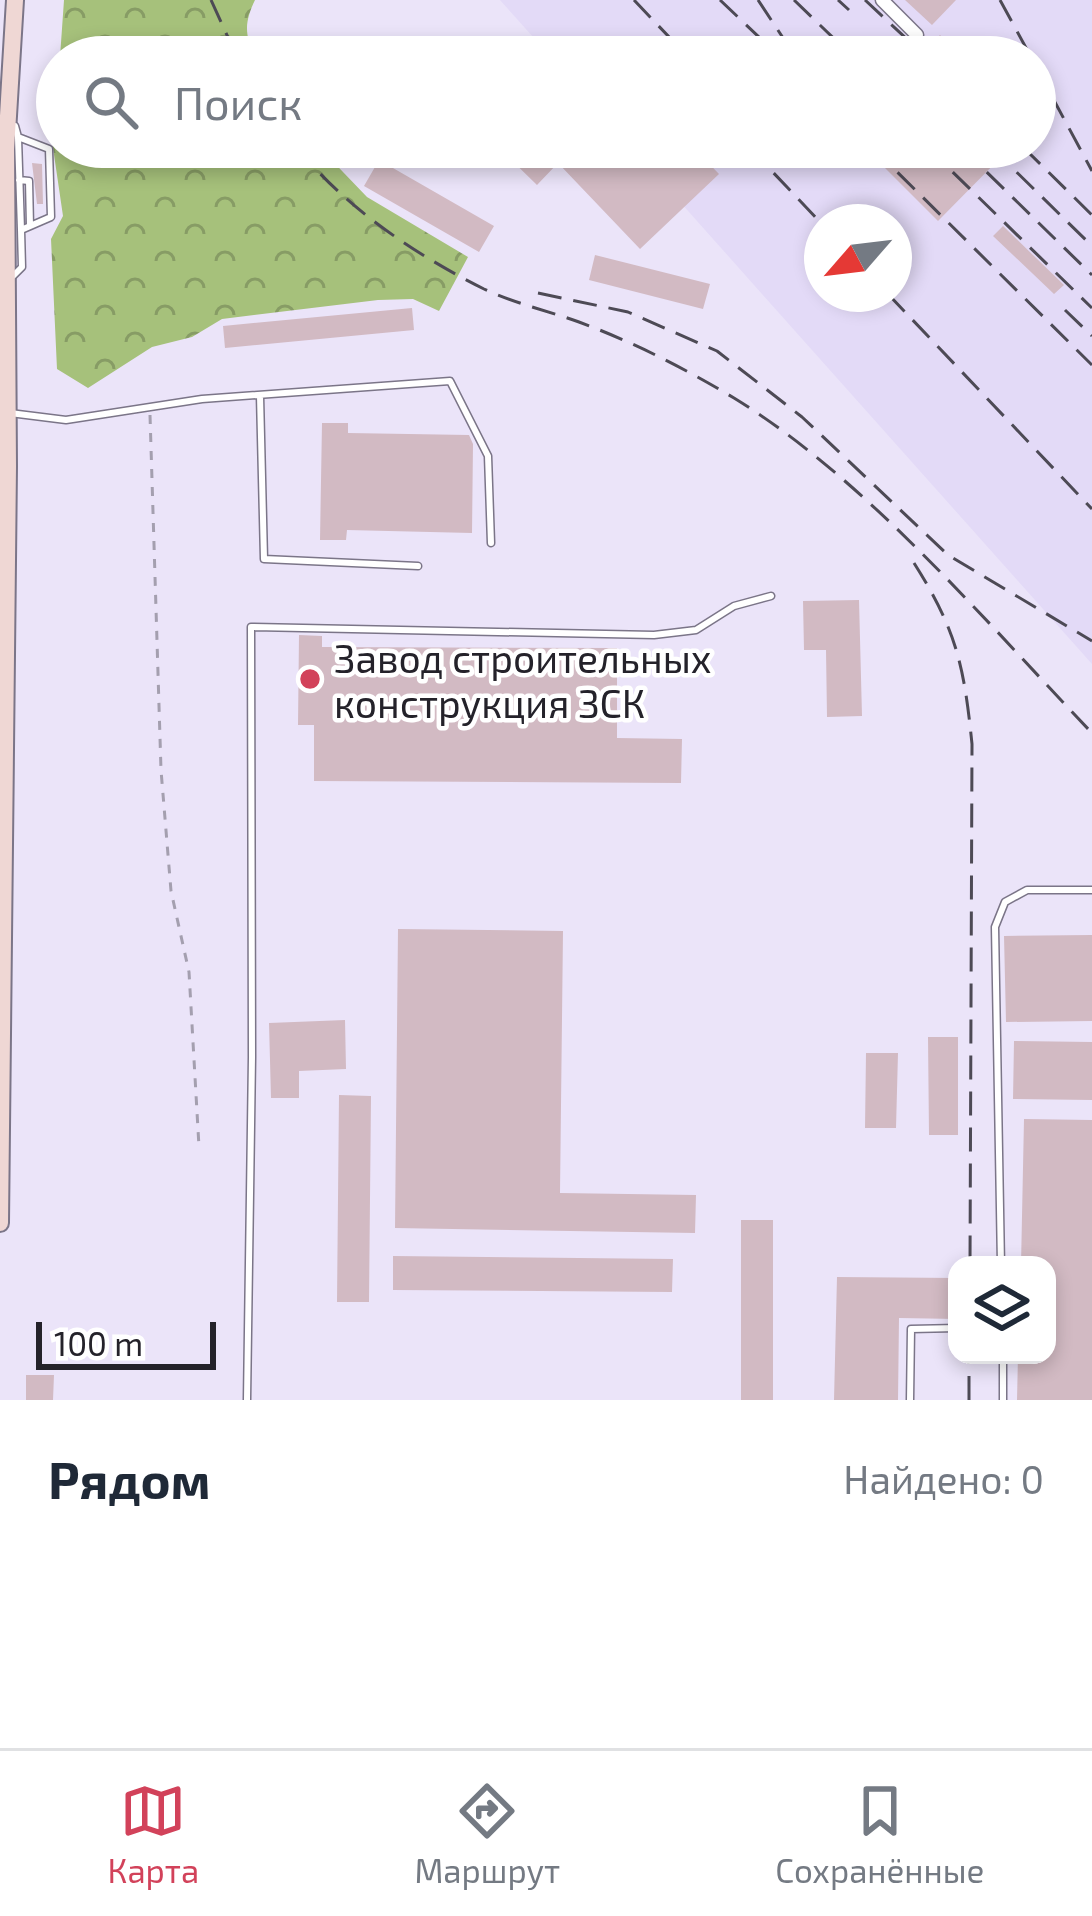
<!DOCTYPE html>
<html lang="ru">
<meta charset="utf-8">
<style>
body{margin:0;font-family:"Exo 2",sans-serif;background:#f6f6f7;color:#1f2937}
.controls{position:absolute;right:36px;bottom:36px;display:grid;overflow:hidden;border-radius:24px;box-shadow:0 6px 18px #0003}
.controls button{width:108px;height:108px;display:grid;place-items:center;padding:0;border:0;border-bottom:3px solid #e0e1e3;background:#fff;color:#1f2937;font:60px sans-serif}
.compass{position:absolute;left:804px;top:204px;width:108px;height:108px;border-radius:50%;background:#fff;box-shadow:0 6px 18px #0003;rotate:242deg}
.scale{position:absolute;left:36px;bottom:30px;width:180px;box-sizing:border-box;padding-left:12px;border:6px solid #24222a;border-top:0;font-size:33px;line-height:42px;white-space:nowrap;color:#24222a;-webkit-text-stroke:9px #fff;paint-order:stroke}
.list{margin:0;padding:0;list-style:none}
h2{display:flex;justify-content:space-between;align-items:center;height:156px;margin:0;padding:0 48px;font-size:51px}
h2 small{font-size:39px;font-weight:400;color:#747a83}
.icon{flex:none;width:66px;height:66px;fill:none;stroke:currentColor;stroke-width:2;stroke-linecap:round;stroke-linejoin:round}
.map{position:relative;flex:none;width:1092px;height:1400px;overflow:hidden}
.search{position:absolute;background:#fff;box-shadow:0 6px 18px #0003;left:36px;right:36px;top:36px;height:132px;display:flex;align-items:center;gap:30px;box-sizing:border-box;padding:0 42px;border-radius:66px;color:#747a83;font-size:45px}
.sheet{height:348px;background:#fff}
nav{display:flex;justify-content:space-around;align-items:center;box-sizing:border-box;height:168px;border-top:3px solid #e0e1e3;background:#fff;font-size:33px;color:#747a83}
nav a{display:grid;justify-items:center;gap:6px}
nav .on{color:#d2425a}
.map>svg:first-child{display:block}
</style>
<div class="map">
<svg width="1092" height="1400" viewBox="0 0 1092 1400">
<defs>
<pattern id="forest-crowns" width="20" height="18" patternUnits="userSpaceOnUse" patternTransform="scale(3)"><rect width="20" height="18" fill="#a6c17b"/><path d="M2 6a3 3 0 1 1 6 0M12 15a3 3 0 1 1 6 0" fill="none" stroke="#879c65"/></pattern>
</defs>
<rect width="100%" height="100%" fill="#ebe4f9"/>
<!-- built -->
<path fill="#e3daf7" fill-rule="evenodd" d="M500 0H1092V664L631 147H1035V57H551ZM822 222H894V294H822Z"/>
<!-- forest -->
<path fill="url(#forest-crowns)" d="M64 0H255C245 21 243 36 257 57H60Z
M57 89V147H319L367 197 468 257 439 311 413 299 378 300 222 319 192 337 152 347 88 388 57 369 51 239 63 216 52 141Z"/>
<!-- building -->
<path fill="#d2bac3" d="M905 0H956L932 25Z
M940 35 962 57H918Z
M498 147H664L673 157 683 147H693L719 174 640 249 558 163 537 185Z
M864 147H1011L938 221Z
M379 160 494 226 479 252 364 186Z
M32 163 42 164 43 204H37Z
M1003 226 1064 285 1054 294 993 236Z
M595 255 710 284 703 309 589 280Z
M412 308 414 330 225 348 223 326Z
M322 423H348V433L469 435 473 444 472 533 347 530 346 540H320Z
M859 600 862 716 827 717 826 650H804L803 601Z
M299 635 322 636V647L617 648V738L682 739 681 783 314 781V725H298Z
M398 929 563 931 560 1193 696 1195 695 1233 395 1228Z
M1092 935V1021L1006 1022 1004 936Z
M345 1020 346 1069 299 1071V1098H271L269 1023Z
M928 1037H958V1135H929Z
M1014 1041 1092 1042V1100L1013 1099Z
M866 1053H898L896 1128H865Z
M339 1095 371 1096 369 1302H337Z
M1024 1119 1092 1120V1400H1017L1018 1355H1047V1265H1021Z
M741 1220H773V1400H741Z
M393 1256 673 1259 672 1292 393 1290Z
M837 1277 957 1278V1319L899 1318 898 1400H834Z
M26 1375H54L53 1400H26Z"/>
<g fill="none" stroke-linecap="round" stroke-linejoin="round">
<!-- lane casing -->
<g stroke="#7b7588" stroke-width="9">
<path id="lane" d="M18 138 21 230
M19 180 29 181 30 226
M13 276 22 267 21 230 51 217 49 149 18 137 15 126
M260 396 264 559 418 566
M10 413 66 420 202 399 450 381 488 456 491 543
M1001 1265 995 927 1005 902 1027 890H1092
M1003 1355V1400
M247 1400 252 1057 251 627 654 635 696 630 734 606 771 596
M910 1400 911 1329 957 1328"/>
</g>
<!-- street casing -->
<g stroke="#7b7588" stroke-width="15">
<path id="street" d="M882 0 917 35"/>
</g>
<!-- secondary casing -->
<g stroke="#7b7588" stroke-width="20">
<path id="secondary" d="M0 1223 8 466 6 149 15 0"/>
</g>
<!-- path -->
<path stroke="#a49faf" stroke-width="3" stroke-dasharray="9 9" stroke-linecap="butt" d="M150 415 161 770 171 891 189 972 199 1147"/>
<!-- lane -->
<use href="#lane" stroke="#fff" stroke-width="6"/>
<!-- street -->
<use href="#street" stroke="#fff" stroke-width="12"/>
<!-- secondary -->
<use href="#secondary" stroke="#efd7d4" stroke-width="16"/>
<!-- rail -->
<path stroke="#4d4a55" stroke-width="3" stroke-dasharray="24 12" stroke-linecap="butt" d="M211 0 237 57
M634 0 688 57
M720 0 780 57
M758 0 791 50
M794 0 853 57
M838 0 849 10
M865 0 926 57
M1000 0 1031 57
M1035 65 1092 171
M297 147C344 207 416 255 484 289 514 303 548 311 579 322 633 342 684 368 734 398 866 479 985 621 1092 733
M749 147 822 224
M872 147 1092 365
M927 147 1092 308
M961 147 1092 275
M991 147 1092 246
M1023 147 1092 215
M538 293 628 312 717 351 802 417 948 555 1092 641
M888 294 1092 509
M1065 310 1092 336
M914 563C957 631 964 666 972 744L970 1265
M969 1400V1355"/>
</g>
<!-- markers -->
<circle fill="#d2425a" stroke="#fff" stroke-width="4.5" cx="310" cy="679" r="12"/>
<g text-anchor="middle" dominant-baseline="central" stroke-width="9" stroke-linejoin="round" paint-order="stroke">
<!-- poi labels -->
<g font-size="39" fill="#24222a" stroke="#fff" text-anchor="start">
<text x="334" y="657">Завод строительных<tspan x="334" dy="45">конструкция ЗСК</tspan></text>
</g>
</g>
</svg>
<div class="controls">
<button><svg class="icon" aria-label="layers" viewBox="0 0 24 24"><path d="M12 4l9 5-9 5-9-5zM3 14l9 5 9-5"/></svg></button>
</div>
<svg class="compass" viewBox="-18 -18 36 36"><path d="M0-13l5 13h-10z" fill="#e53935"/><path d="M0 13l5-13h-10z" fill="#747a83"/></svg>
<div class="scale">100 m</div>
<div class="search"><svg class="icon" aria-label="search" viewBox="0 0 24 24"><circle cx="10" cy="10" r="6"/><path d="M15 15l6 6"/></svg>Поиск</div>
</div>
<section class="sheet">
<h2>Рядом<small>Найдено: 0</small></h2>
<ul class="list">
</ul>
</section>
<nav>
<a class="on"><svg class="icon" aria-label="map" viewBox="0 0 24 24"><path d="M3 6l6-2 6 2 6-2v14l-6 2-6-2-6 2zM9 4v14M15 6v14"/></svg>Карта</a>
<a><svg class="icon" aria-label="directions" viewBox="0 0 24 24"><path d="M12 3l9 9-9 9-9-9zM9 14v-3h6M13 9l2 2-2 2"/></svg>Маршрут</a>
<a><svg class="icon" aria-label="saved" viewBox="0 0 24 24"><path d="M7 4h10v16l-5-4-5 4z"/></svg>Сохранённые</a>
</nav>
